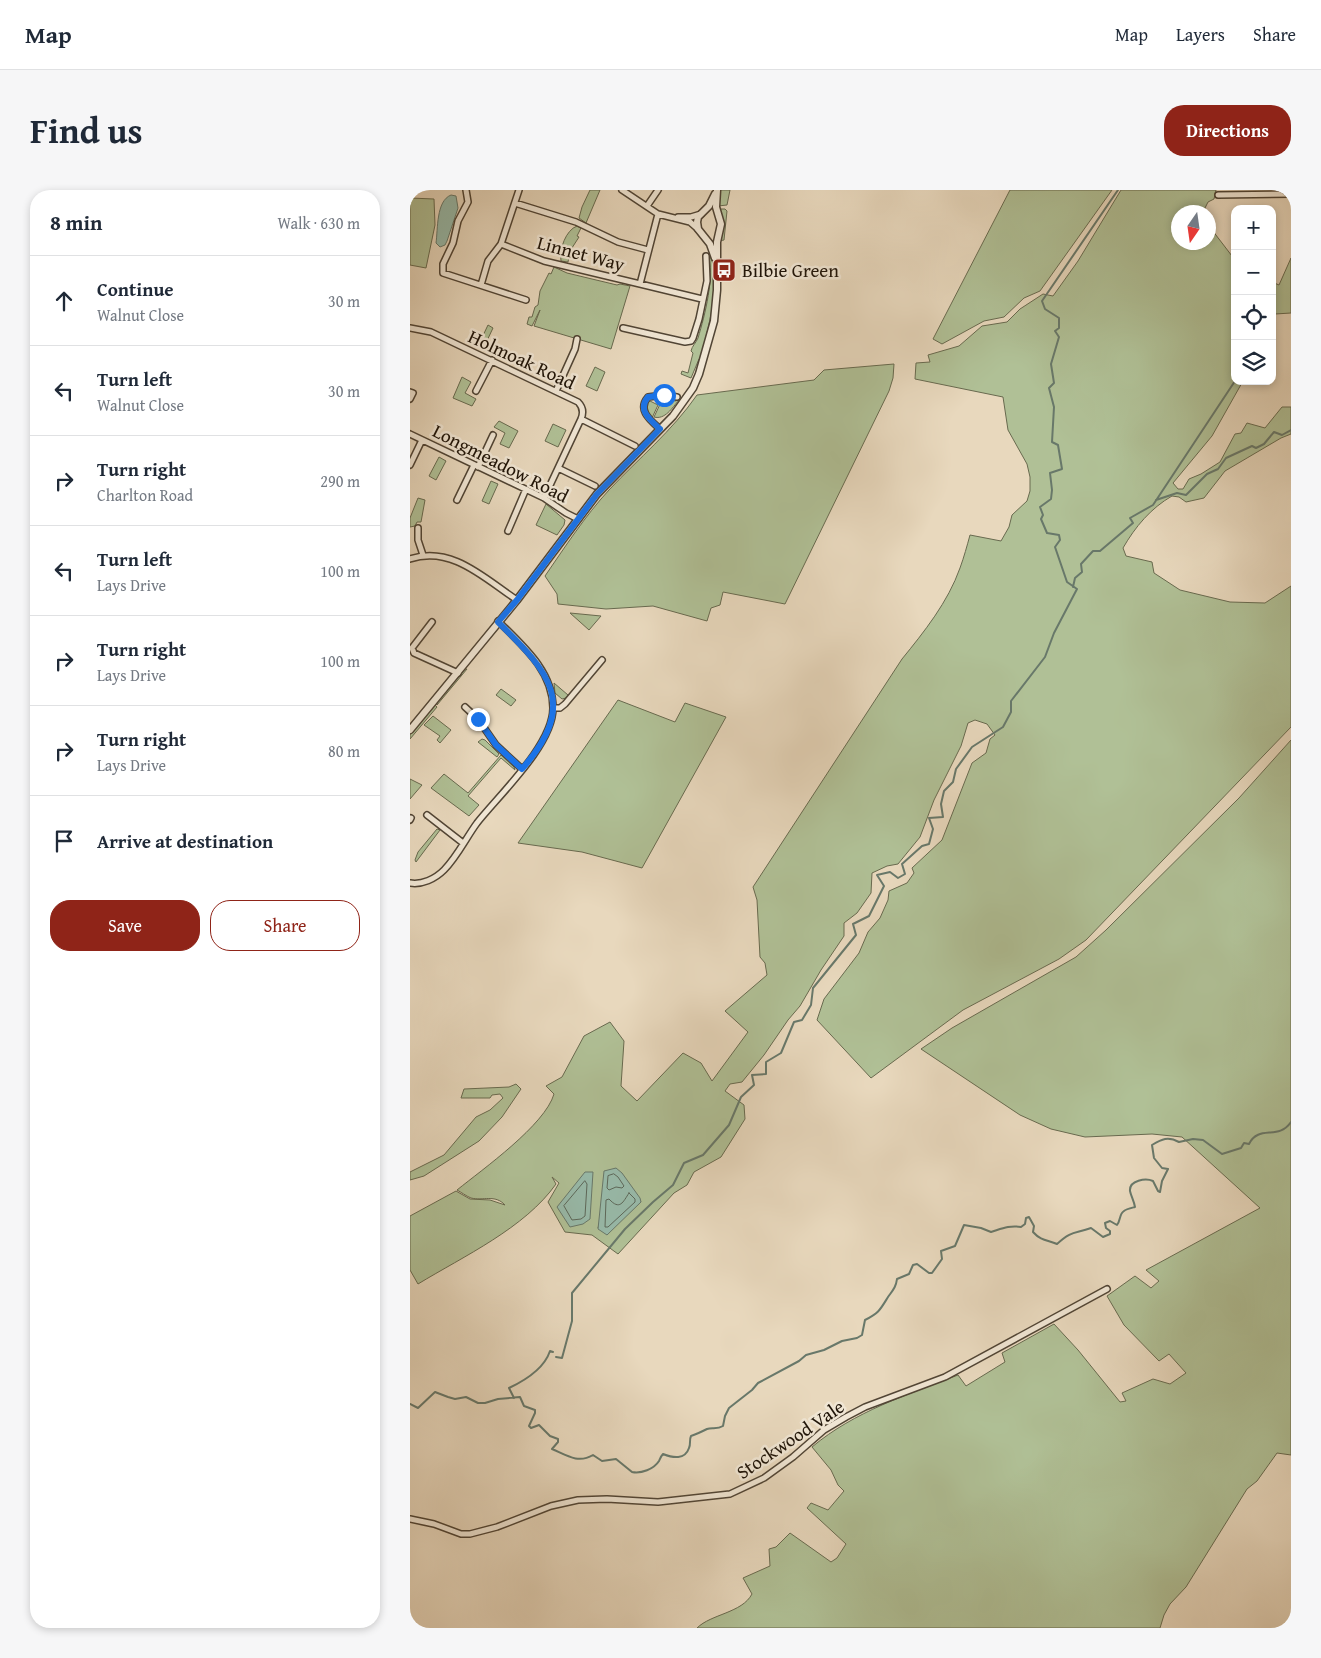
<!DOCTYPE html>
<meta charset="utf-8">
<style>
body{margin:0;font-family:"Gentium Book Plus",serif;background:#f6f6f7;color:#1f2937}
.controls{position:absolute;right:15px;top:15px;display:grid;overflow:hidden;border-radius:10px;box-shadow:0 2px 8px #0003}
.controls button{width:45px;height:45px;display:grid;place-items:center;padding:0;border:0;border-bottom:1px solid #e0e1e3;background:#fff;color:#1f2937;font:25px sans-serif}
.compass{position:absolute;left:761px;top:15px;width:45px;height:45px;border-radius:50%;background:#fff;box-shadow:0 2px 8px #0003;rotate:193deg}
.stop{position:absolute;width:15px;height:15px;margin:-11px;border:4px solid #1a73e8;border-radius:50%;background:#fff}
.stop.end{background:#1a73e8;border-color:#fff;box-shadow:0 1px 5px #0008}
.list{margin:0;padding:0;list-style:none}
h2{display:flex;justify-content:space-between;align-items:center;height:65px;margin:0;padding:0 20px;font-size:21px}
h2 small{font-size:16px;font-weight:400;color:#747a83}
.list li{display:grid;grid-template-columns:32px 1fr auto;gap:15px;align-items:center;box-sizing:border-box;height:90px;padding:0 20px;border-top:1px solid #e0e1e3}
.list b{display:block;font-size:19px;white-space:nowrap}
.list p{margin:0;font-size:16px;white-space:nowrap;color:#747a83}
.list em{font-size:16px;font-style:normal;color:#747a83}
.actions{display:flex;gap:10px;padding:15px 20px}
.actions a{flex:1;padding:11px 0;border:1px solid #8f2418;border-radius:20px;text-align:center;font-size:18px;color:#8f2418}
.actions .main{background:#8f2418;color:#fff}
.icon{flex:none;width:28px;height:28px;fill:none;stroke:currentColor;stroke-width:2;stroke-linecap:round;stroke-linejoin:round}
.map{position:relative;flex:none;width:881px;height:1438px;overflow:hidden;border-radius:20px}
header{display:flex;align-items:center;gap:30px;box-sizing:border-box;height:70px;padding:0 25px;background:#fff;border-bottom:1px solid #e0e1e3}
header strong{font-size:24px}
nav{display:flex;gap:28px;margin-inline-start:auto;font-size:18px}
.intro{display:flex;align-items:center;justify-content:space-between;box-sizing:border-box;height:120px;padding:0 30px}
h1{margin:0;font-size:35px}
.button{padding:12px 22px;border-radius:20px;background:#8f2418;color:#fff;font-size:18px;font-weight:700}
main{display:flex;gap:30px;padding:0 30px}
aside{flex:1;background:#fff;border-radius:20px;box-shadow:0 2px 8px #0003}
.map>svg:first-child{display:block}
</style>
<header>
<strong>Map</strong>
<nav><a>Map</a><a>Layers</a><a>Share</a></nav>
</header>
<div class="intro"><h1>Find us</h1><a class="button">Directions</a></div>
<main>
<aside>
<h2>8 min<small>Walk · 630 m</small></h2>
<ul class="list">
<li><svg class="icon" aria-label="ahead" viewBox="0 0 24 24"><path d="M12 20V5M6 11l6-6 6 6"/></svg><div><b>Continue</b><p>Walnut Close</p></div><em>30 m</em></li>
<li><svg class="icon" aria-label="left" viewBox="0 0 24 24"><path d="M17 20v-9H6M10 6l-5 5 5 5"/></svg><div><b>Turn left</b><p>Walnut Close</p></div><em>30 m</em></li>
<li><svg class="icon" aria-label="right" viewBox="0 0 24 24"><path d="M7 20v-9h11M14 6l5 5-5 5"/></svg><div><b>Turn right</b><p>Charlton Road</p></div><em>290 m</em></li>
<li><svg class="icon" aria-label="left" viewBox="0 0 24 24"><path d="M17 20v-9H6M10 6l-5 5 5 5"/></svg><div><b>Turn left</b><p>Lays Drive</p></div><em>100 m</em></li>
<li><svg class="icon" aria-label="right" viewBox="0 0 24 24"><path d="M7 20v-9h11M14 6l5 5-5 5"/></svg><div><b>Turn right</b><p>Lays Drive</p></div><em>100 m</em></li>
<li><svg class="icon" aria-label="right" viewBox="0 0 24 24"><path d="M7 20v-9h11M14 6l5 5-5 5"/></svg><div><b>Turn right</b><p>Lays Drive</p></div><em>80 m</em></li>
<li><svg class="icon" aria-label="arrive" viewBox="0 0 24 24"><path d="M6 21V4h12l-3 4 3 4H6"/></svg><div><b>Arrive at destination</b></div></li>
</ul>
<div class="actions"><a class="main">Save</a><a>Share</a></div>
</aside>
<div class="map">
<svg width="881" height="1438" viewBox="0 0 881 1438">
<rect width="100%" height="100%" fill="#e8d8bd"/>
<filter id="stains"><feTurbulence type="fractalNoise" baseFrequency=".004" numOctaves="4"/><feColorMatrix values="0 0 0 0 .2 0 0 0 0 .09 0 0 0 0 .02 0 0 0 .5 -.17"/></filter>
<radialGradient id="worn" r=".72"><stop offset=".6" stop-color="#630" stop-opacity="0"/><stop offset="1" stop-color="#630" stop-opacity=".3"/></radialGradient>
<!-- green -->
<path fill="#b0c096" stroke="#686a4f" fill-rule="evenodd" d="M180 0H190L176 33 169 28 172 17Z
M310 0H320L317 15 308 16Z
M600 0H702L630 101 614 108 594 127 574 131 532 154 523 149Z
M711 0H806L804 9 798 12 793 22H768V52H798L799 36 822 66 825 67V191H833L802 246 763 293 768 299H773L779 289 791 284 810 272 825 244 831 243 837 233 855 238 872 217H881V244L871 248 815 281 794 308 776 312 769 307 762 306C741 318 725 337 713 358L716 366 742 372 744 383 770 400 820 412 855 413 881 396V537L676 750 649 769 553 820 461 888 407 830 414 809 449 763 458 742 470 728 478 710 479 701 497 693 504 683 502 678 532 650 562 573 576 563 580 549 585 545 577 534 565 530 558 533 551 556 524 610 510 647 488 674 477 676 462 683 461 703 447 723 434 733V746L411 780 390 816 378 830 354 865 332 892 320 894 315 901 334 915 335 929 311 967 284 982 277 995 264 1003 208 1064 182 1045 155 1042 138 1012 149 993 142 987 146 994C115 1038 54 1066 8 1094L0 1080V1026L46 1001 60 1009 80 1010 95 1015C85 1004 73 1011 61 1008 56 1006 51 1002 47 1000 73 979 135 935 144 904L136 896 152 887 174 846 200 832 214 851 211 896 227 911 273 863 291 873 302 891 338 842 315 821 357 785 355 773 350 767 347 710 343 697 492 469C514 442 538 412 550 378 554 367 557 356 560 345L591 351 599 337 602 325 617 311 620 301V287L617 274 598 240 593 207 505 189 506 173 520 172 518 165 549 156 572 136 597 132 610 119 633 104 643 106 668 71ZM205 978 231 1012 188 1038Z
M0 8 24 9 25 35 16 78 0 75Z
M308 19H315L317 21 314 50 309 51Z
M167 36 171 38 167 46 169 47 160 61 158 72 151 71C149 59 156 40 167 36Z
M298 63C314 84 297 144 290 169H289L281 188 271 184 272 181 278 183 283 163 281 161C282 156 286 153 288 148 295 125 305 86 298 63Z
M881 68V123L865 124 862 131V92L869 95Z
M144 77 157 83 207 95 210 94 220 96 201 159 124 136 130 120 122 136 117 134 119 127H122L125 117 128 115 130 101 139 83 141 84Z
M78 135 83 138 74 157 69 154Z
M484 174 483 188 479 201 375 414 313 402 310 415 301 418 297 431 243 416 196 419 148 414 147 404 135 386C155 357 175 326 199 300 229 268 262 241 287 205L404 190 414 180Z
M185 177 195 182 187 201 176 196Z
M52 187 61 192 55 203 66 209 62 216 43 208Z
M260 209 265 211 269 210C262 218 255 230 244 227L252 210Z
M240 211 248 215 242 228 236 222 235 215 238 212Z
M89 231 108 241 99 258 90 254 95 243 84 237Z
M143 234 156 240 148 257 135 251Z
M29 267 36 271 26 290 19 286Z
M81 291 88 294 79 314 72 311Z
M8 308 15 310 11 332H7L5 336 0 337V328Z
M136 314 155 330 154 335 147 345 126 335Z
M160 423 191 426 179 440Z
M55 479H57L27 515V512Z
M144 493 158 505 156 508 152 509 145 503Z
M91 499 106 510 101 516 86 505Z
M208 510 265 532 275 513 316 527 232 678 172 662 108 653Z
M25 515 27 517 0 549V544Z
M23 526 41 540 30 553 27 550 30 546 14 535Z
M72 549 75 550 89 564 87 567 68 552Z
M881 550V1265L867 1263 847 1291 837 1299 776 1397 760 1414 754 1425 750 1438H287C301 1424 332 1423 342 1404L333 1388 360 1376 359 1359 366 1357 380 1343 421 1372 427 1368 436 1354 397 1318 401 1313 418 1320 434 1301 428 1295 421 1280 402 1257C445 1221 497 1205 548 1185L556 1196 595 1172 592 1163 644 1134 668 1160 710 1212 716 1211 712 1203 743 1189 760 1194 776 1183 759 1164 749 1171 714 1135 697 1106 725 1086 741 1098 749 1091 736 1080 850 1018 772 947 742 944 675 947 641 939 610 925 511 859 542 838 666 767 696 740 829 608Z
M91 565 104 577 105 580 91 568 58 606 69 615 59 626 21 598 34 584 58 603Z
M0 589 12 595 0 609Z
M27 639 30 640 6 672 5 670 8 662Z
M106 894 111 899 92 927 69 951 14 986 0 990V982L34 965 66 927 80 920 93 908 90 904 82 905 80 908H51L54 899 99 897Z"/>
<!-- water -->
<path fill="#98bbab" stroke="#68786a" d="M41 5 46 6 48 18 37 51 35 55 30 57 26 53C28 39 26 11 41 5Z
M206 978 212 983 230 1008 231 1012 197 1045 188 1039 194 981Z
M175 982H183L180 1029 173 1034 160 1037 147 1017Z"/>
<g fill="none" stroke-linecap="round" stroke-linejoin="round">
<!-- shore -->
<path stroke="#5c685a" stroke-width="1" d="M204 984 208 987 214 996 212 998 206 997 199 1000 197 998 198 986Z
M175 991 177 994 175 1026 171 1029 162 1030 154 1016Z
M219 1003 225 1009V1012L198 1037H195L196 1010 199 1009C210 1021 213 1012 219 1003Z"/>
<!-- stream -->
<path stroke="#68786a" stroke-width="2" d="M746 310 767 303 776 305 797 284 808 279 816 268 842 256 846 258 854 254 864 242 872 245 881 240
M663 397 665 388 672 382 671 374 683 361H690L723 333 720 328 743 315 825 191
M146 1167 152 1168 162 1131V1103L215 1039 243 1012 263 995 274 973 293 965 319 935 331 907 344 895 342 885 356 884V872L371 863 384 832 392 830 401 815 403 798 446 745 443 734 459 726 474 696 467 685 480 682 488 688 495 684 492 674 512 656 519 654 523 639 519 628 533 627 531 614 534 601 543 592 546 579 562 557 593 537 601 522V511L635 467 644 443 667 399 657 392 645 357 650 350 649 345 637 343 631 329 633 325 630 317 641 309 642 300 640 283 652 279 648 255 642 252 644 217 639 198 644 193 641 174 649 147 645 141 649 138V128L635 119 632 111 708 0
M104 1208 99 1198C116 1190 134 1179 140 1161L143 1162
M0 1214 8 1218 25 1202 38 1207 45 1209 56 1207 68 1213H75L88 1209 110 1207 114 1216 125 1220V1223L119 1236 121 1238 129 1235 140 1246 148 1249V1252L142 1259C156 1265 168 1274 183 1265L192 1271 206 1269 222 1282C231 1284 244 1279 249 1271 250 1269 251 1266 253 1264 263 1268 275 1270 279 1258 281 1254 279 1250 281 1246 287 1244 291 1242 297 1239 302 1237 307 1240 313 1236L315 1226 319 1218 342 1200 348 1193 389 1171 396 1165 414 1160 432 1151 447 1148 452 1145 455 1130C469 1123 470 1120 478 1107 483 1100 486 1097 487 1089L499 1084 503 1075 507 1074 519 1083H522L532 1069 531 1061 545 1056 554 1035 571 1038 581 1042C591 1039 599 1035 611 1037L615 1034 616 1028 619 1027 624 1036 623 1042C631 1051 638 1050 647 1054 662 1040 665 1044 681 1038L693 1047 700 1044V1041L696 1038 695 1033 700 1031 707 1035C711 1030 709 1024 714 1021 716 1019 721 1018 725 1017 724 1011 721 1006 720 1001 719 990 736 988 743 991L748 1001 750 1002 752 991 758 979 752 978 744 968 742 955C752 949 758 946 769 952L783 949 793 950 812 964 831 958 834 953 839 954C849 934 868 951 881 932"/>
<!-- minor casing -->
<g stroke="#514535" stroke-width="8">
<path id="minor" d="M56 0 58 12 48 31 43 53 33 74V83L116 110
M212 0 248 24 280 32 288 39
M808 5 881 4
M105 13 166 32 208 52 238 60
M237 16 248 0
M268 27H281L291 24
M91 54 134 71 230 94 248 24
M230 94 292 109
M71 95 78 71 91 54 109 0
M0 138 21 142 168 212C173 217 174 222 171 229L134 308
M213 138 275 152 281 151 283 148 289 129 297 91 296 66
M66 201 82 170
M146 201 165 159 167 149
M0 202 3 203 0 209
M171 229 225 256
M250 239C240 230 227 220 238 207L254 205 267 207
M0 244 134 308 156 323 168 329
M0 275 12 250
M68 277 83 245
M148 278 185 296
M47 310 64 275
M8 338V350L13 365
M98 341 116 299
M0 369C42 355 75 389 107 410
M22 432 2 458 4 463 48 483
M55 517 68 529 86 555 112 579
M143 518H150L155 514 192 470
M17 625 53 653
M0 630 1 628
M0 693C12 695 25 689 34 680 47 667 56 648 67 633 89 605 143 555 143 518 143 481 113 456 88 431
M0 1329 24 1334 51 1344H60L87 1337 141 1316 168 1310 197 1309 248 1312 320 1304 354 1288 383 1267 414 1240 436 1227 455 1217 535 1187 697 1099"/>
</g>
<!-- tertiary casing -->
<g stroke="#514535" stroke-width="9">
<path id="tertiary" d="M305 4 299 16 288 27 287 32 288 39 300 54 305 68
M0 540 107 410 187 304 263 226 283 198 289 184 304 131 307 100V52L311 34 306 17 307 0"/>
</g>
<!-- minor -->
<use href="#minor" stroke="#f0e6d4" stroke-width="5"/>
<!-- tertiary -->
<use href="#tertiary" stroke="#f0e6d4" stroke-width="6"/>
</g>
<g fill="none" stroke-linecap="round" stroke-linejoin="round">
<!-- route -->
<path stroke="#1a73e8" stroke-width="6" d="M68 529 86 555 112 579C169 514 140 483 88 432L107 410 187 304 250 239C240 230 227 220 238 207L254 205"/>
</g>
<!-- icons -->
<defs>
<g id="bus-square" transform="scale(1.25)"><rect x="-9" y="-9" width="18" height="18" rx="4" fill="#8f2418" stroke="#f0e6d4"/><path d="M-5-6H5V4H4V6H2V4H-2V6H-4V4H-5ZM-3.5-4V0h7V-4ZM-3.5 1.2v1.5H-2V1.2ZM2 1.2v1.5H3.5V1.2Z" fill="#fff"/></g>
</defs>
<g fill-rule="evenodd">
<use href="#bus-square" x="314" y="80"/>
</g>
<g text-anchor="middle" dominant-baseline="central" stroke-width="5" stroke-linejoin="round" paint-order="stroke">
<!-- street labels -->
<g font-size="19" fill="#1f1408" stroke="#f0e6d4">
<text transform="translate(171 63) rotate(15)">Linnet Way</text>
<text transform="translate(112 169) rotate(25)">Holmoak Road</text>
<text transform="translate(91 273) rotate(27)">Longmeadow Road</text>
<text transform="translate(380 1249) rotate(-34)">Stockwood Vale</text>
</g>
<!-- poi labels -->
<g font-size="19" fill="#1f1408" stroke="#f0e6d4" text-anchor="start">
<text x="332" y="80">Bilbie Green</text>
</g>
</g>
<rect width="100%" height="100%" filter="url(#stains)"/>
<rect width="100%" height="100%" fill="url(#worn)"/>
</svg>
<div class="controls">
<button>+</button>
<button>−</button>
<button><svg class="icon" aria-label="locate" viewBox="0 0 24 24"><circle cx="12" cy="12" r="6"/><path d="M12 2v4M12 18v4M2 12h4M18 12h4"/></svg></button>
<button><svg class="icon" aria-label="layers" viewBox="0 0 24 24"><path d="M12 4l9 5-9 5-9-5zM3 14l9 5 9-5"/></svg></button>
</div>
<svg class="compass" viewBox="-18 -18 36 36"><path d="M0-13l5 13h-10z" fill="#e53935"/><path d="M0 13l5-13h-10z" fill="#747a83"/></svg>
<div class="stop" style="left:254px;top:205px"></div>
<div class="stop end" style="left:68px;top:529px"></div>
</div>
</main>
